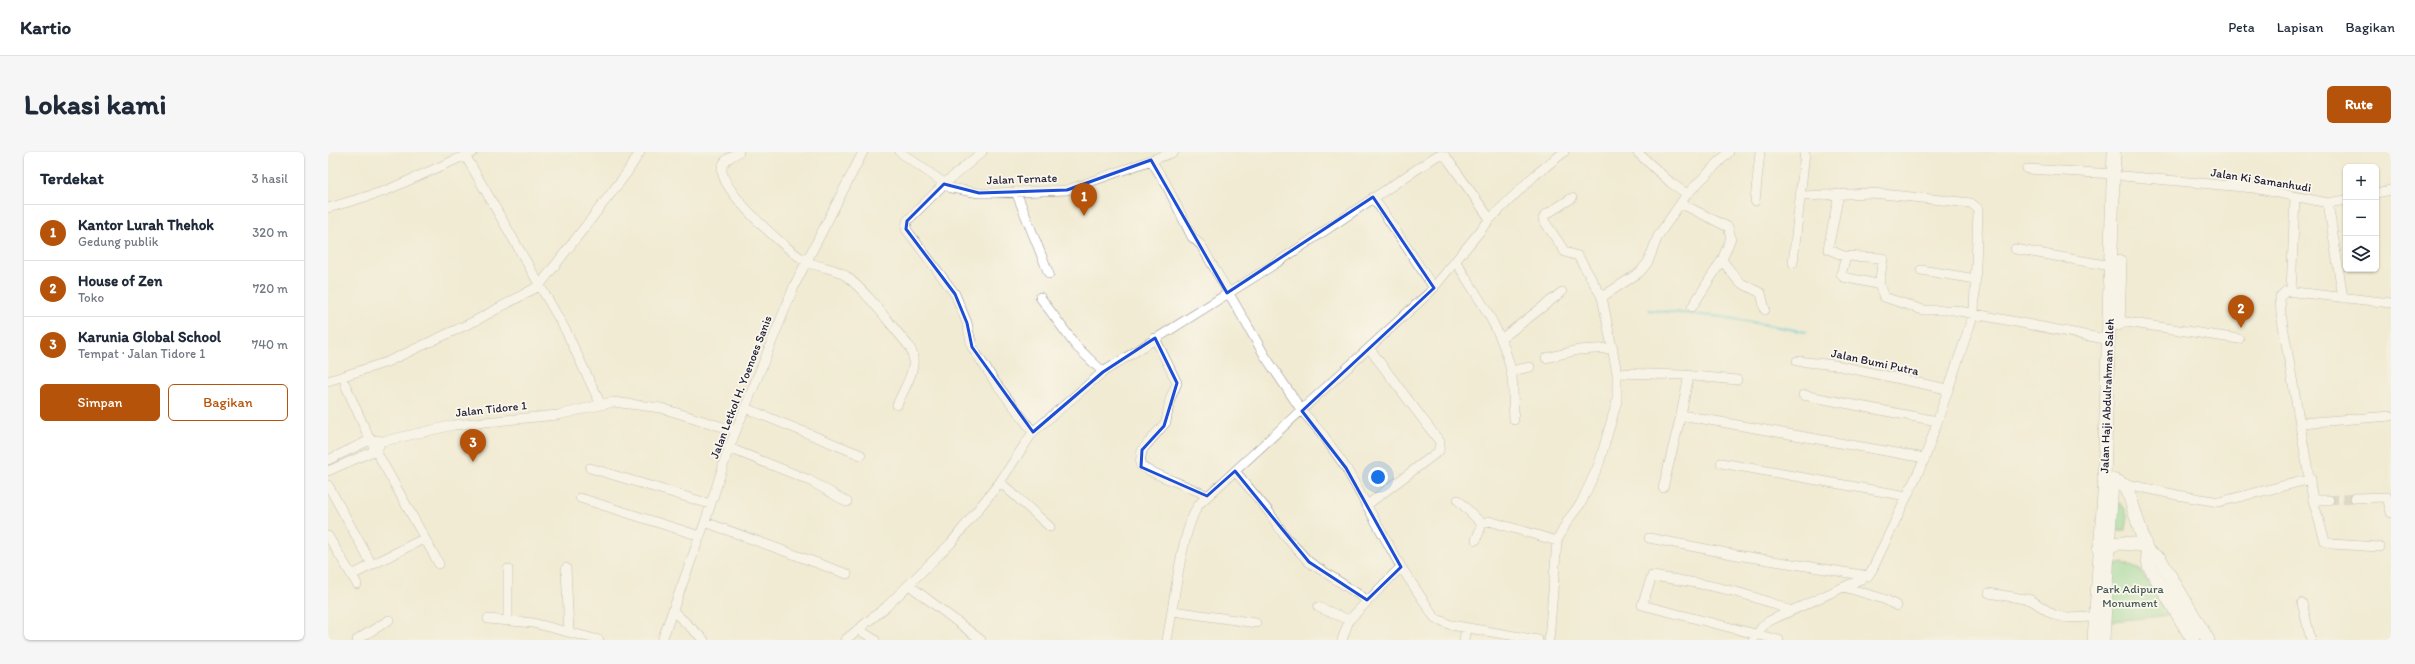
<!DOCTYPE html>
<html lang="id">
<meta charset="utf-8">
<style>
body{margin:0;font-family:Itim,sans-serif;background:#f6f6f7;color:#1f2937}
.controls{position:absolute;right:12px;top:12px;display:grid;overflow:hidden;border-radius:6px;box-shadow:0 1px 3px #0004}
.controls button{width:36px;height:36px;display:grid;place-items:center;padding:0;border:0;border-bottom:1px solid #e0e1e3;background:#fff;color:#1f2937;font:20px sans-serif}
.you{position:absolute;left:1050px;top:325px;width:14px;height:14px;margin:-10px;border:3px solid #fff;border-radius:50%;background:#1a73e8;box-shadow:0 0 0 6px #1a73e833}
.badge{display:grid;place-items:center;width:26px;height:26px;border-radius:50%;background:#b45309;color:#fff;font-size:13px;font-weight:700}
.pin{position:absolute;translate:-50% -33px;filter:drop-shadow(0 1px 2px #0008)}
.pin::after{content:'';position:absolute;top:21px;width:14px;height:12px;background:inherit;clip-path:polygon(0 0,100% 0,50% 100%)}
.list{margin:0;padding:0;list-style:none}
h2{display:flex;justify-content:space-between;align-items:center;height:52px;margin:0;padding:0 16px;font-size:17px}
h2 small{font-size:13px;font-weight:400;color:#747a83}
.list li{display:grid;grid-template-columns:26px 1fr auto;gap:12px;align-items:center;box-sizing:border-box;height:56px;padding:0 16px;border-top:1px solid #e0e1e3}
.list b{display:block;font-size:15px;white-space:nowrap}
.list p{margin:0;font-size:13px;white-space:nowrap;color:#747a83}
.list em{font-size:13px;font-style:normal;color:#747a83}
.actions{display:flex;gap:8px;padding:12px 16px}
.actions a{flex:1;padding:9px 0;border:1px solid #b45309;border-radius:6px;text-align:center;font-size:14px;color:#b45309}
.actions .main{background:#b45309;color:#fff}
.icon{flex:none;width:22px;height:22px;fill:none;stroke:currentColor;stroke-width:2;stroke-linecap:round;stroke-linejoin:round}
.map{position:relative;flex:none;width:2063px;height:488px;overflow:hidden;border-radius:6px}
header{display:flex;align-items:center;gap:24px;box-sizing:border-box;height:56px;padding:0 20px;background:#fff;border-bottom:1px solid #e0e1e3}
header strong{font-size:19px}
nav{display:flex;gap:22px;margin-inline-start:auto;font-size:14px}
.intro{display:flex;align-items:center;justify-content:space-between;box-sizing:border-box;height:96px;padding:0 24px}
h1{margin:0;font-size:28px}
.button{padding:10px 18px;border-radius:6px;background:#b45309;color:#fff;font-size:14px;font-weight:700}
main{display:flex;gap:24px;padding:0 24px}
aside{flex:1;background:#fff;border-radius:6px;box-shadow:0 1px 3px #0004}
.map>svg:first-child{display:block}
</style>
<header>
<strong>Kartio</strong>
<nav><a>Peta</a><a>Lapisan</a><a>Bagikan</a></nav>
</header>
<div class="intro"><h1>Lokasi kami</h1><a class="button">Rute</a></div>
<main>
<aside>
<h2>Terdekat<small>3 hasil</small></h2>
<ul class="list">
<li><span class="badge">1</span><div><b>Kantor Lurah Thehok</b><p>Gedung publik</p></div><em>320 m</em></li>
<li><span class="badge">2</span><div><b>House of Zen</b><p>Toko</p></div><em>720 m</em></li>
<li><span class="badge">3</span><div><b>Karunia Global School</b><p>Tempat · Jalan Tidore 1</p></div><em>740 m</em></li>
</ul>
<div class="actions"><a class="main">Simpan</a><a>Bagikan</a></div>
</aside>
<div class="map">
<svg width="2063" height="488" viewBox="0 0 2063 488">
<rect width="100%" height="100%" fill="#fbf7ec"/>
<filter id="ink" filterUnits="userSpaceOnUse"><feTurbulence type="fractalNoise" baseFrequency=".025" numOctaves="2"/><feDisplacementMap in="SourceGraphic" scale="8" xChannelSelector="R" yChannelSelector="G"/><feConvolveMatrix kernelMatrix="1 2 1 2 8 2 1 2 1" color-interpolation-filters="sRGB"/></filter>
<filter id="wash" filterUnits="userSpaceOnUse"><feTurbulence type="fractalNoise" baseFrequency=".012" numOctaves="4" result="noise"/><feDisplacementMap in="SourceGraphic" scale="16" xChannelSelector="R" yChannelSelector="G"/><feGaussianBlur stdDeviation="0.9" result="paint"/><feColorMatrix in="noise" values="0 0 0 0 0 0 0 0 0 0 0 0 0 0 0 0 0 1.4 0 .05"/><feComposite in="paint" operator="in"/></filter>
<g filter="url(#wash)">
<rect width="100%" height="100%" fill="#f1ebd3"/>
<!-- green -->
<path fill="#8bd794" stroke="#567c68" d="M1792 351C1800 358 1801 369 1797 379H1791L1785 376 1789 352Z
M1795 411 1812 418 1842 463 1777 470 1782 421 1786 414Z"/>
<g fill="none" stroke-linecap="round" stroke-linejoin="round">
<!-- stream -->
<path stroke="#57c3d1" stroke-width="2.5" d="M1321 158 1395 165 1478 180"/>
</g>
</g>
<g filter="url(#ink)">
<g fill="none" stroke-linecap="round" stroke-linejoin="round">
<!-- minor-tunnel -->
<path stroke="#c8c3b5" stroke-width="9" stroke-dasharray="9 4.5" stroke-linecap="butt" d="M2001 348 2027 346"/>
<!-- minor casing -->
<g stroke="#8a8687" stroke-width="10">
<path id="minor" d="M411 0C404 4 396 7 394 16 391 38 459 99 478 109 490 116 506 115 518 124 542 143 561 171 581 194 593 213 577 234 569 253
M572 0 623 36 651 41H667L739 38 846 0
M654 0 616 32 579 69 578 77 627 142 639 171 644 195 667 230 705 280
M1309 0 1343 31 1359 42 1401 0
M137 3 238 179 273 253
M823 8 838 32 864 85 873 93 937 204 974 259 996 284 1018 316 1073 415 1107 466 1123 473 1210 488
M1699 17 1787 22
M1795 24 1926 36 2000 51 2018 48
M688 40 721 122
M2048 41 2063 38
M1511 42 1500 97 1518 105 1513 122 1515 125 1549 132 1552 135 1556 145 1595 158H1626L1782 188
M1045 45 1106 136
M1427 49 1432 0
M2000 51 2015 146
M1354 52 1400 75 1403 86 1394 108 1364 155
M0 56 57 39 145 0
M1687 97 1783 114
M1518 104 1555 106 1551 133
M1394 108 1411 130 1433 141 1437 158
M1128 110C1149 144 1175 179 1183 219 1186 234 1185 252 1186 268
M1465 111 1477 0
M1593 118 1648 127
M1963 140 1967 45
M712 145 748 194 775 220
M1274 145 1312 120 1320 110 1330 84 1359 42
M1791 169 1911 187
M827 186 849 231 842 247 838 270 814 298 812 312C814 319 867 336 879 344
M1173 187 1234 140
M1218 206 1250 198 1285 196
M1469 209 1507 213 1619 237
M1183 219 1202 215
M1289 221 1355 223 1409 228
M0 229 59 210 147 169 211 134 298 22 312 0
M17 232 42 288 111 412
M1475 243 1609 269
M417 256 533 303
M1353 263 1597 306
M1973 271 2063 264
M401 296 481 328 519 350
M0 308 42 288 56 289 126 273 230 263 285 250 333 256 408 279
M1393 311 1579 344
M262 316 382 352
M0 319 48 298 51 294
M907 319 941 360 956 383 981 410 1039 448
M672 330 722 375
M1794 331 1849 343 1891 350 1983 327
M0 333 43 411
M1335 336 1353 263 1361 223
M252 346 372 384
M2027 346 2059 345 2063 361
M1130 348 1154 372
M1985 348 1997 389 2004 392 2051 395
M2001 348H1985L1953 162 1952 145 1958 139 2063 151
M1039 353 1111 299 1112 290 1041 196
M377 370 519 422
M0 384 29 432
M1321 386 1409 403 1540 424
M1148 388 1154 372 1161 369 1229 389
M238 416 241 480
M180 417V468
M24 423 95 387
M581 433 653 488
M1516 435 1556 447 1569 454
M1661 441 1703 448 1726 463 1739 466 1766 465
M1974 451 1983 488
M990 455 1021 468
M345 459 376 488
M845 459 928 471
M160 467 205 471 271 488
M530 477 547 488
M29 488 61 468
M334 488 377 370 401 296 467 132 535 0
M517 488 558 455 623 391 672 330 705 280 775 220 950 110 1110 3 1117 4 1121 9 1162 67
M839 488C846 453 853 379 871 352L1102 140 1162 67 1207 23 1236 0
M1014 488 1021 468 1073 415
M1136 488 1138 476
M1221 488 1229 389 1240 368 1253 351 1271 312 1289 249V221L1274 145 1250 104 1237 100 1215 67 1217 63 1244 46
M1425 488 1434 475 1441 469 1540 424 1544 418 1597 306 1646 161 1650 61V57L1643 51 1544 41 1474 44
M1451 488 1314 453 1324 424C1373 431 1417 439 1463 459"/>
</g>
<!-- major casing -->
<g stroke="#8a8687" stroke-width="12">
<path id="major" d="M1765 488 1776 328
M1776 488 1785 328"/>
</g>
<!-- highway casing -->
<g stroke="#8a8687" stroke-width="14">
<path id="highway" d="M1786 0 1776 328C1788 328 1793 329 1800 339L1819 399 1821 414 1865 488
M1790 172 1792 110
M1771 397 1791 391 1817 393
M1819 399 1832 407 1880 488"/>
</g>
<!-- minor -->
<use href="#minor" stroke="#fff" stroke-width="9"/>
<!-- major -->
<use href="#major" stroke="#fff" stroke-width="11"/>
<!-- highway -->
<use href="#highway" stroke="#fff" stroke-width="13"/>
</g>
</g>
<!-- marked area -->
<path d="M0 0H2063V488H0ZM823 8 899 141 1045 45 1106 136 974 259 1018 316 1073 415 1039 448 981 410 907 319 879 344 813 315 814 298 836 274 849 231 827 186 775 220 705 280 644 195 639 171 627 142 578 77 579 69 616 32 651 41 739 38Z" fill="#f1ebd3" fill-opacity=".55" fill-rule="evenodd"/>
<path fill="none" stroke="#1d4ed8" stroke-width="3" stroke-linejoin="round" d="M823 8 899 141 1045 45 1106 136 974 259 1018 316 1073 415 1039 448 981 410 907 319 879 344 813 315 814 298 836 274 849 231 827 186 775 220 705 280 644 195 639 171 627 142 578 77 579 69 616 32 651 41 739 38Z"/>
<g text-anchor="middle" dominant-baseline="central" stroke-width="3.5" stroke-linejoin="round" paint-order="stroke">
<!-- street labels -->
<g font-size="12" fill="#22223b" stroke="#fbf7ec">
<text transform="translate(694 27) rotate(-2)">Jalan Ternate</text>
<text transform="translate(1933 28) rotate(9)">Jalan Ki Samanhudi</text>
<text transform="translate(1547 210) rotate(12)">Jalan Bumi Putra</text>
<text transform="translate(413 235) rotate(-69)">Jalan Letkol H. Yoenoes Sanis</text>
<text transform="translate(1779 244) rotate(-88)">Jalan Haji Abdulrahman Saleh</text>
<text transform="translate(163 257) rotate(-6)">Jalan Tidore 1</text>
</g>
<!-- park labels -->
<g font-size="12" fill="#425856" stroke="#fbf7ec">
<text x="1802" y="437">Park Adipura<tspan x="1802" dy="14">Monument</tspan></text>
</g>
</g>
</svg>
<div class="controls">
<button>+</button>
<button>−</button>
<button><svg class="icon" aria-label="layers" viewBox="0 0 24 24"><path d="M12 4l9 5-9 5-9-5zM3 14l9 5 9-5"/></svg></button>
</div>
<div class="you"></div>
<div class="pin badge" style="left:756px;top:64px">1</div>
<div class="pin badge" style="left:1913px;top:176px">2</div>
<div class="pin badge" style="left:145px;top:310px">3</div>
</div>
</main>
